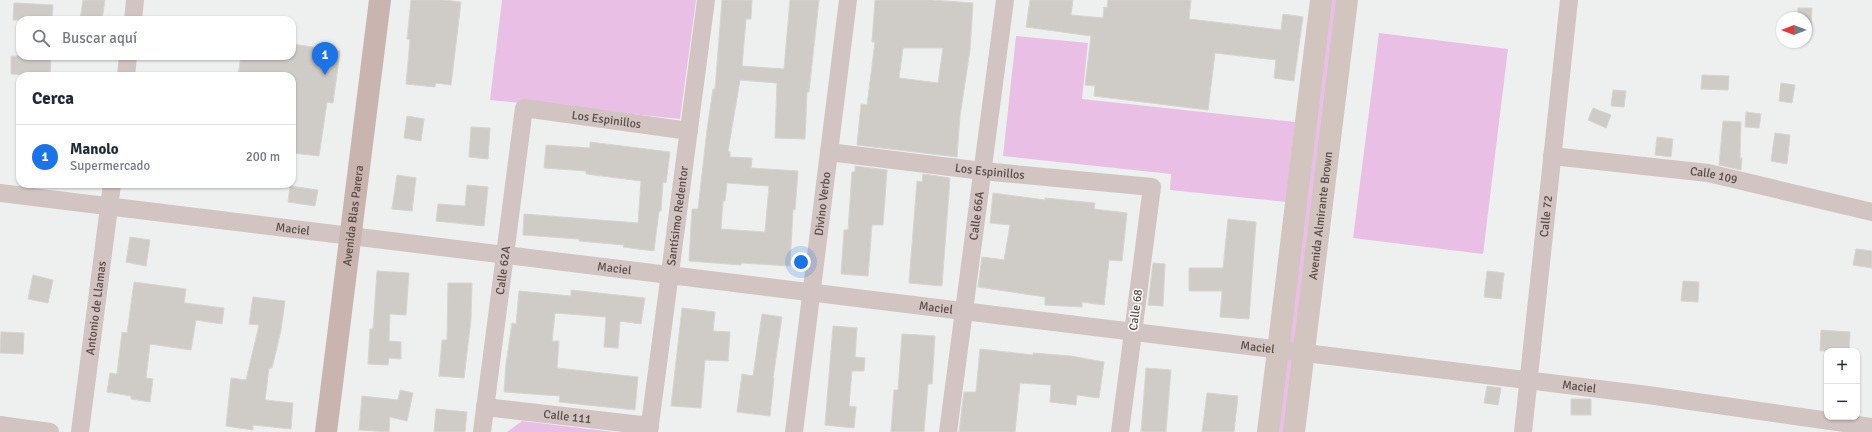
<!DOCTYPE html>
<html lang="es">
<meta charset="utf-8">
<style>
body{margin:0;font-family:Signika,sans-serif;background:#f6f6f7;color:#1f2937}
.controls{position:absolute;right:12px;bottom:12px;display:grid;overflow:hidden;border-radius:8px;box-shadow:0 1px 3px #0004}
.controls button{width:36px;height:36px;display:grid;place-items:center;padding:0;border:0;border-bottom:1px solid #e0e1e3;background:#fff;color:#1f2937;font:20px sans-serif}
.compass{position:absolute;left:1776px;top:12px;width:36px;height:36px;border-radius:50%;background:#fff;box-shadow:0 1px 3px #0004;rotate:270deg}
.you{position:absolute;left:801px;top:262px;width:14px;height:14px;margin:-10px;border:3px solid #fff;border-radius:50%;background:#1a73e8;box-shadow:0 0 0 6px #1a73e833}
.badge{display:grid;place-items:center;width:26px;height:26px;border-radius:50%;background:#1a73e8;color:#fff;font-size:13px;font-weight:700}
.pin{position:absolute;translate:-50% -33px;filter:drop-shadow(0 1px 2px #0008)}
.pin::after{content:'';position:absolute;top:21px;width:14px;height:12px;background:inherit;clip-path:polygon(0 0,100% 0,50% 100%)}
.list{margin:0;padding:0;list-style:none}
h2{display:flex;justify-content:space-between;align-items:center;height:52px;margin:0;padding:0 16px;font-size:17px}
h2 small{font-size:13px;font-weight:400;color:#747a83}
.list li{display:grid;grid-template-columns:26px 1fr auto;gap:12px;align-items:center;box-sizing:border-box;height:64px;padding:0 16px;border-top:1px solid #e0e1e3}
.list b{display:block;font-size:15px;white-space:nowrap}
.list p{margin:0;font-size:13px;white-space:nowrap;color:#747a83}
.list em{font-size:13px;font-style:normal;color:#747a83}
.icon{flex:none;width:22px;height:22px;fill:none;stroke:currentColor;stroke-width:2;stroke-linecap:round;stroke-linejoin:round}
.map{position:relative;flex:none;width:1872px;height:432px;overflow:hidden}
.search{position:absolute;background:#fff;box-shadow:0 1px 3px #0004;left:16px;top:16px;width:280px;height:44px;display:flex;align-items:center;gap:10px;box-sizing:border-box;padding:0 14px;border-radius:12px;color:#747a83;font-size:15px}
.panel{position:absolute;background:#fff;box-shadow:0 1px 3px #0004;left:16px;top:72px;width:280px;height:116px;border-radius:12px}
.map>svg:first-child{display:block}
</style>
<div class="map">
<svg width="1872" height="432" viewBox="0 0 1872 432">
<rect width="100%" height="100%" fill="#edf0ef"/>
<!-- green -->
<path fill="#eabfe6" d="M502 0H696L680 119 490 100Z
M1330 0H1340L1287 432H1277Z
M1379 33 1508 49 1483 254 1353 238Z
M1016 36 1088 43 1082 99 1295 122 1286 202 1170 190 1171 174 1003 156Z
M522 421 614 432H507Z"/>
<!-- building -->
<path fill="#cfcbc7" stroke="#d8d4d2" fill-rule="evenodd" d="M83 0H105L102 20H80Z
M411 0H444L461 2 451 85 436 83 435 87 406 84 410 40 407 39Z
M722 0H752L751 19H746L742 66 784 69 790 0H819L809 92H807L805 139 775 138 777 83 740 80 728 151 730 152V157L752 158 751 168 798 171 795 210 793 209 790 266 741 263V265L689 261 692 209H698L707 130 713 89H715ZM727 183 769 186 765 232 721 229 723 201H725Z
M875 0H932L973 3 970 50 960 116 957 157 857 145 861 104 867 105 875 42H872ZM903 48H943L938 83 899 78Z
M1030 0H1073L1071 15 1103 18 1104 7 1107 8 1108 0H1191L1189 19 1281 30 1283 14 1303 17 1294 81 1274 78 1276 60 1215 53 1208 110 1094 96 1095 86 1085 85 1091 36 1026 27Z
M14 3 53 5 52 20H13Z
M1798 8H1812L1811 28 1806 27V18H1798Z
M292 44 340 51 333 103 327 102 319 156 292 153V118L295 98 292 97V76H238L241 56H292Z
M11 56H51L50 76 11 74Z
M1702 75 1729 76 1728 90 1701 89Z
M1781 83 1795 85 1792 103 1779 101Z
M1613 90 1626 91 1624 107 1611 106Z
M1593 108 1611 115 1606 128 1588 120Z
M1746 112 1761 114 1759 128 1745 127Z
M407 116 424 119 421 141 404 138Z
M1723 121 1741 122 1740 158H1742L1741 170 1719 165Z
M471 127 490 128 488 159 469 157Z
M1775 133 1790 135 1787 164 1771 161Z
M1657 137 1673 139 1671 157 1655 155Z
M590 142 670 152 666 183 663 182 661 211H659L654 251 623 247 624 245 579 241V239L523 235 524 214 638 223 641 181 586 174V171L544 168 546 145 590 148Z
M855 166 887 170 883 225H872L868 276 841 274 844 230H848L852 172H855Z
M923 174 950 178 942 286 909 283 917 181 922 182Z
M397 175 416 178 412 211 392 209Z
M467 185 488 187 484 226 436 221 438 204 465 206Z
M290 186 318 190 315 206 288 202Z
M993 193 1045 200V198L1095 203 1094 209 1127 213 1122 261 1109 260 1104 305 1082 302V307L1045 305V297L978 287 982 257 1004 260 1010 225 990 223Z
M1228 219 1256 222 1249 319 1220 317 1222 291H1189V268H1223Z
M130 237 150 240 146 266 126 262Z
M1856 249 1872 251V268L1853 265Z
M1153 263 1165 264 1163 306 1148 305Z
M377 271 409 273 406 315 390 314 389 341 401 342V359L389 358 388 365 368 364 370 329H373Z
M1487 271 1504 273 1501 299 1484 297Z
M33 275 53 280 48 303 28 299Z
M1683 281 1699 282 1698 302 1681 301Z
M134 282 186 289 184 303 224 308 222 324 196 320 191 350 150 344 146 378 153 379 150 402 131 399V396L107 392 110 373 117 374 122 332 127 333Z
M448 283H472L471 319 464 378 439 376 442 340H447Z
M571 290 645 298 641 324 620 321 618 348 604 347 606 317 555 313 552 341H559L557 368 638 377 635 410 559 402 560 396 504 392 506 364 512 323 516 324 519 291 571 296Z
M253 297 285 301 281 330 272 368H269L265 400 293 403 291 429 253 425V430L226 426 231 378 246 380 259 325 249 324Z
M682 308 715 312 713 331 730 332 728 361 705 360 701 408 671 406Z
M762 314 782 317 773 378H774L770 416 737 412 742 374 753 376Z
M833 326 857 328 855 357 865 358 864 371H852L849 406 856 407 854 428 825 425Z
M1821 330 1850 332 1849 351H1820Z
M1 332 24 333 23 354 0 353Z
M902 334 935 336 932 384H928L924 432H891L894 390H898Z
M980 349 1033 355V353L1071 356 1104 362 1099 398 1077 395 1076 405 1050 402 1051 385 1020 383 1015 432H959L964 392H976Z
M1146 368 1171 370 1166 432H1141Z
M1487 386 1501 388 1498 405 1484 403Z
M400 390 413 393 407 421 390 417 389 432 359 430 362 396 398 400Z
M1207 393 1238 396 1234 432H1202Z
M1571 399H1591V415H1571Z
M436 409 467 412 465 432H434Z"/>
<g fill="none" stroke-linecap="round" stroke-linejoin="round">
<!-- minor -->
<g stroke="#d1c4c2" stroke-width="18">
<path d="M133 20 135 0"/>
<path d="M126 76 128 56"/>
<path id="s1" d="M829 152 982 171 1152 187 1120 432"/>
<path id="s2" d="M1552 156 1708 173 1872 212"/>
<path id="s3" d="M0 193 1648 395 1872 427"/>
<path id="s4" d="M485 407 650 426"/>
<path d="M0 425 50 432"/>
<path id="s5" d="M80 432 112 184"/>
<path id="s6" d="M482 432 524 108 689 131"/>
<path id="s7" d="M649 432 706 0"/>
<path id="s8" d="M794 432 848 0"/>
<path id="s9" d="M948 432 1005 0"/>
<path id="s10" d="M1523 432 1569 0"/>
</g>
<!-- secondary -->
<g stroke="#d2c4bf" stroke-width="22">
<path d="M1268 432 1321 0"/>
<path id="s11" d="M1294 432 1347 0"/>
</g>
<!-- primary -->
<path stroke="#c9b4af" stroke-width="22" id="s12" d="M326 432 380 0"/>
</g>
<g text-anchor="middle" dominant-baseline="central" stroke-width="3" stroke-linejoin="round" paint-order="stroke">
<!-- street labels -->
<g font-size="12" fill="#584a47" stroke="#fff">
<text stroke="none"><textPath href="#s6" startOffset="410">Los Espinillos</textPath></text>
<text stroke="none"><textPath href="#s1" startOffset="162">Los Espinillos</textPath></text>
<text stroke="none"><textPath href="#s2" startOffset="163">Calle 109</textPath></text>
<text stroke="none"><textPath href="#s8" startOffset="230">Divino Verbo</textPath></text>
<text stroke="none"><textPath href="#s12" startOffset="218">Avenida Blas Parera</textPath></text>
<text stroke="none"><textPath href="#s7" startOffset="218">Santísimo Redentor</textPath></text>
<text stroke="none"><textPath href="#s9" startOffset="218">Calle 66A</textPath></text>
<text stroke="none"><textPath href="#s11" startOffset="218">Avenida Almirante Brown</textPath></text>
<text stroke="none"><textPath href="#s10" startOffset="217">Calle 72</textPath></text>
<text stroke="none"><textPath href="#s3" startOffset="295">Maciel</textPath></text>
<text stroke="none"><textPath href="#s3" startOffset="619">Maciel</textPath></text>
<text stroke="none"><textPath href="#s6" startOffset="163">Calle 62A</textPath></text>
<text stroke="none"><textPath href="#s5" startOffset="125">Antonio de Llamas</textPath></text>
<text stroke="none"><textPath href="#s3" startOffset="943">Maciel</textPath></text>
<text transform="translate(1136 310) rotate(-83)">Calle 68</text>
<text stroke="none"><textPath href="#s3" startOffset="1267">Maciel</textPath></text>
<text stroke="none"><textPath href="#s3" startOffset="1591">Maciel</textPath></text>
<text stroke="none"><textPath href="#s4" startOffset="83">Calle 111</textPath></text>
</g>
</g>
</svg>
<div class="controls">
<button>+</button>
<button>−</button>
</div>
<svg class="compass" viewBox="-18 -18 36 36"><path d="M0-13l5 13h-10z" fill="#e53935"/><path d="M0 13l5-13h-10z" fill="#747a83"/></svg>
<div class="you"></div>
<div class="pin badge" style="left:325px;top:75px">1</div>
<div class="search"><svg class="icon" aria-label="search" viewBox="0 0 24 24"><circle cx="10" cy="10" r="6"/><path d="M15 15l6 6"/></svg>Buscar aquí</div>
<section class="panel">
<h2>Cerca<small></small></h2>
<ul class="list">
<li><span class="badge">1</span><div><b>Manolo</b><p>Supermercado</p></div><em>200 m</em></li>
</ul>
</section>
</div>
